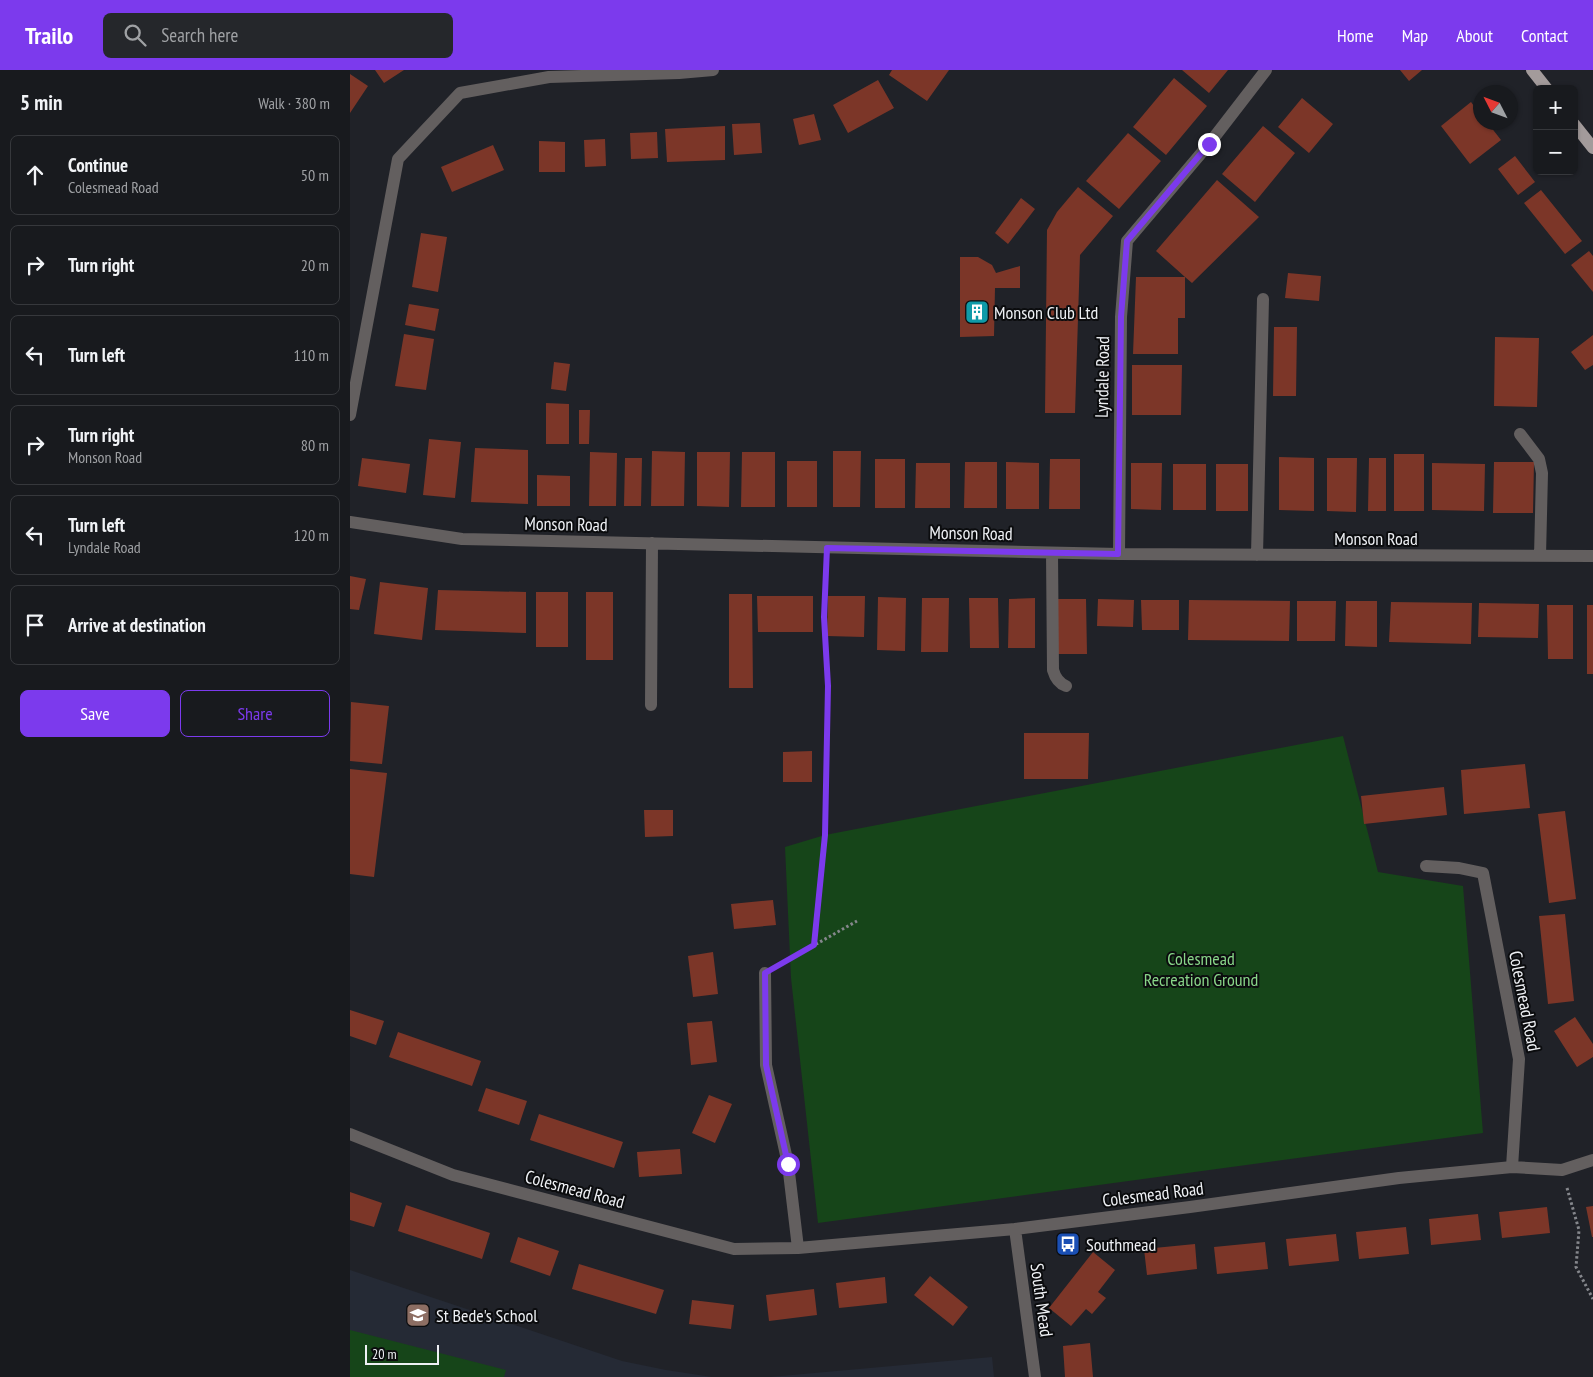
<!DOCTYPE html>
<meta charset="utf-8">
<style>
body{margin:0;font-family:"PT Sans Narrow",sans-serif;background:#25272b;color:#f1f3f6}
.controls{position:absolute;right:15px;top:15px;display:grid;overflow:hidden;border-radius:8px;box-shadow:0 1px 4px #0004}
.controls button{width:45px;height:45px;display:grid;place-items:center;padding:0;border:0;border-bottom:1px solid #36383c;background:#181a1e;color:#f1f3f6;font:25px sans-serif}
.compass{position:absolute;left:1123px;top:15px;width:45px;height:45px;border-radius:50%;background:#181a1e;box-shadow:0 1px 4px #0004;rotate:312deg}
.scale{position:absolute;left:15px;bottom:12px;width:74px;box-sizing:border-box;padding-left:5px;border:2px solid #eef0f4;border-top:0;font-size:14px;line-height:18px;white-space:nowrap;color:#eef0f4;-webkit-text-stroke:4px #0b0c0e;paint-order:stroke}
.stop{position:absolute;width:15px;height:15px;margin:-11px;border:4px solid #7c3aed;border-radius:50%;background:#fff}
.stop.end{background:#7c3aed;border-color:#fff;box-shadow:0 1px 5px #0008}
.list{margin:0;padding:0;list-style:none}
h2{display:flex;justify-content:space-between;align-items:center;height:65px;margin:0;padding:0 20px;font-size:21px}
h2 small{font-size:16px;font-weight:400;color:#9fa1a4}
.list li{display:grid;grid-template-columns:32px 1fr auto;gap:15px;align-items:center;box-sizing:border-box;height:80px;margin:0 10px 10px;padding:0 10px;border:1px solid #36383c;border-radius:8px}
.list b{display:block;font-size:19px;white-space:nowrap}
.list p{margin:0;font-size:16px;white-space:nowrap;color:#9fa1a4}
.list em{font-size:16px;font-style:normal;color:#9fa1a4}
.actions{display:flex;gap:10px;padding:15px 20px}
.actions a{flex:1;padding:11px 0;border:1px solid #7c3aed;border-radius:8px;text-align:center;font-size:18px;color:#7c3aed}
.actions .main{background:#7c3aed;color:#fff}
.icon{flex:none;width:28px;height:28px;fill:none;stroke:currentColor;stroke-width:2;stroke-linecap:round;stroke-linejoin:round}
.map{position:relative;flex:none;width:1243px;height:1307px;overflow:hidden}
header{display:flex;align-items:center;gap:30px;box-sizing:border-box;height:70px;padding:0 25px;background:#7c3aed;color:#fff}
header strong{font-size:24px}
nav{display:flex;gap:28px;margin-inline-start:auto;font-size:18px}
.search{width:350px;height:45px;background:#25272b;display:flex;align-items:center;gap:12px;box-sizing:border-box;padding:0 18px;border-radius:8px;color:#9fa1a4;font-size:19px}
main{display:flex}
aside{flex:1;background:#181a1e}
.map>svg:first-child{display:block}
</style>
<header>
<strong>Trailo</strong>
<div class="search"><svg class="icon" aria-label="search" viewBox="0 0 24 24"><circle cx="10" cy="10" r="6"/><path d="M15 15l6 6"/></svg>Search here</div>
<nav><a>Home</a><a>Map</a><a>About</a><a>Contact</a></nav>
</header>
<main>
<aside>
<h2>5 min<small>Walk · 380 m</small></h2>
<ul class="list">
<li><svg class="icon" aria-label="ahead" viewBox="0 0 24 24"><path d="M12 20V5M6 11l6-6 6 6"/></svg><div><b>Continue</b><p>Colesmead Road</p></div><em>50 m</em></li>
<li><svg class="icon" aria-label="right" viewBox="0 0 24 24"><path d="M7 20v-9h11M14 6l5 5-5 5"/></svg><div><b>Turn right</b></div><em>20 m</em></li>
<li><svg class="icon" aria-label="left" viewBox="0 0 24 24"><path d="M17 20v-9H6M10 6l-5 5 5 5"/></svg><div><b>Turn left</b></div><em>110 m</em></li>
<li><svg class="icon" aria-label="right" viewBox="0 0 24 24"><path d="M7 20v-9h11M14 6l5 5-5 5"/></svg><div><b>Turn right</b><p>Monson Road</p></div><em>80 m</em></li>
<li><svg class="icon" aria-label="left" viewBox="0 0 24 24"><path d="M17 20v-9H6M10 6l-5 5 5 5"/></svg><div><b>Turn left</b><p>Lyndale Road</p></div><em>120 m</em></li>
<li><svg class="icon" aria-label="arrive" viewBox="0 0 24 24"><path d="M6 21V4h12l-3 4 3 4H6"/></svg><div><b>Arrive at destination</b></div></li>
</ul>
<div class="actions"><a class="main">Save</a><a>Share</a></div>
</aside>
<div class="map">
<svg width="1243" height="1307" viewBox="0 0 1243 1307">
<rect width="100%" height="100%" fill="#202228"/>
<!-- built -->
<path fill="#252a35" d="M0 1200 272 1291 316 1300 362 1307H0Z
M642 1287 644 1307H420Z"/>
<!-- green -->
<path fill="#164519" d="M993 666 1028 802 1113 816 1133 1063 468 1153 441 908 435 777 475 765Z
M0 1260 156 1300 154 1307H0Z"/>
<!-- building -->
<path fill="#7c3628" d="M25 0H54L34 13Z
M542 0H599L577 31 539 5Z
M832 0H878L859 23Z
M1050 0H1072L1059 11Z
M0 4 18 16 0 43Z
M824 8 857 36 816 85 783 57Z
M528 10 544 38 498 63 483 35Z
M952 28 983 54 959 83 928 57Z
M1121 32 1130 44V52H1137L1151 70 1120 94 1091 56Z
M464 44 471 70 449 75 443 49Z
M410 53 412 83 384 85 382 54Z
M375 56V90L317 92 315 59Z
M913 56 945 83 905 132 872 104Z
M307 62 308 88 281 89 280 63Z
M778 63 811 91 769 139 736 111Z
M255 69 256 96 235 97 234 70Z
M189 71 215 72V102H189Z
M143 75 154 100 102 122 91 97Z
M1165 86 1185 112 1168 125 1148 99Z
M867 110 909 147 842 213 835 207V248H828V284H783L786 207H835L806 181Z
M728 117 763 146 730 185 725 343H695L697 160 707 142Z
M1191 120 1232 171 1215 184 1174 133Z
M671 128 685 139 658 174 645 163Z
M71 163 97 167 88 222 62 217Z
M1239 181 1243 186V222L1221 195Z
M610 187H628L642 195 646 203 670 196V218H645L644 266 610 267Z
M938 203 971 206 969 231 935 228Z
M59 234 89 239 85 261 55 255Z
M924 257H947L946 326H923Z
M54 264 84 269 76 320 45 316Z
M1243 265V295L1235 300 1221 282Z
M1145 267 1189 268 1187 337 1144 336Z
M204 292 220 294 216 321 201 319Z
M782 295H832L831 345H782Z
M196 333 219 334V374H196Z
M229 340H240L239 374H229Z
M79 369 111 372 105 428 73 425Z
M125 378 178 380V434L121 432Z
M302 381 335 382 334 436H301Z
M483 381H511L510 437H483Z
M240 382 267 383 266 436H239Z
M347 382H380L379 437 347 436Z
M392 382H425V437H391Z
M1044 384H1074V441H1044Z
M929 387 964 388V441L929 440Z
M12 388 60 394 56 423 8 416Z
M275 388H292L291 436H274Z
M977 388H1007L1006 442 977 441Z
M1019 388H1036V441H1018Z
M525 389H555V438H525Z
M700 389H730V439H699Z
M437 391H467V437H437Z
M615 392H647V438H614Z
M656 392 689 393V439H656Z
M1144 392H1184L1183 443H1143Z
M566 393H600V438H565Z
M781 393H812L811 440 781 439Z
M1082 393 1135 394 1134 441 1082 440Z
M823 394H856V440H823Z
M866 394H898V441H866Z
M187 405 220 406V436H187Z
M0 506 16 509 9 540 0 539Z
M30 512 78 518 72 570 24 564Z
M88 520 176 522V563L85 560Z
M186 522H218V577H186Z
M236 522H263V590H236Z
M379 524H402L403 618H379Z
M407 526H463V562H408Z
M478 526H515L514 567 477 566Z
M528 527 556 528 555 581 527 580Z
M572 528H599L598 582H571Z
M619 528H648L649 578H620Z
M685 528V578H658L659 529Z
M707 529H736L737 584H708Z
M748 529 784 530 783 557 747 556Z
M791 530H829V560H792Z
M839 530 940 531 939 571 838 570Z
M947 531H986L985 571H947Z
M996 531H1027V577L995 576Z
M1041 532 1122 533 1121 574 1039 572Z
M1129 533 1189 534 1188 568 1128 567Z
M1197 535H1223V589H1198Z
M1237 535H1243V604H1237Z
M1 632 39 636 32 694 0 691Z
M674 663H739L738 709H674Z
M462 681V712H433V682Z
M1175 694 1180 738 1114 744 1111 700Z
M0 699 37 703 24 807 0 804Z
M1094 717 1097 745 1014 754 1011 726Z
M294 740H323V766L295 767Z
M1215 741 1226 829 1199 833 1188 744Z
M423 830 426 855 384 859 381 834Z
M1215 844 1224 931 1198 934 1189 846Z
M363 882 368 924 343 927 338 886Z
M0 940 34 951 26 975 0 966Z
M1225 947 1243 974V987L1227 997 1204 961Z
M362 951 367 992 341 995 337 953Z
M48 962 131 991 122 1016 39 987Z
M136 1018 177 1031 169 1055 128 1041Z
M359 1025 382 1034 365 1073 342 1063Z
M189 1044 273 1072 264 1098 180 1070Z
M330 1079 332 1104 289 1107 287 1082Z
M0 1122 32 1133 24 1157 0 1150Z
M56 1135 140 1163 132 1189 48 1161Z
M1243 1136V1167H1242L1236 1137Z
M1197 1137 1200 1163 1152 1168 1149 1142Z
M1128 1144 1131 1170 1081 1175 1079 1149Z
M1056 1157 1059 1184 1009 1189 1006 1162Z
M986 1164 989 1191 939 1196 936 1169Z
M168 1167 209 1181 200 1206 160 1192Z
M915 1172 918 1199 867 1204 864 1177Z
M845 1174 847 1199 797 1205 794 1179Z
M743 1182 765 1200 748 1222 756 1228 742 1244 736 1239 721 1256 699 1238Z
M229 1194 314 1220 306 1244 222 1219Z
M580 1206 618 1237 603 1256 564 1225Z
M535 1207 537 1233 489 1238 486 1213Z
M464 1219 467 1245 419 1251 416 1225Z
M342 1230 384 1235 381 1259 339 1254Z
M740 1273 743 1307H715L713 1276Z"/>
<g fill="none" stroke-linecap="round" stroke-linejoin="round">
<!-- path -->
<path stroke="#85878c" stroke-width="3" stroke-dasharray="2.5 2.5" stroke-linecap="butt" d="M464 875 475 765 478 615 474 547 476 496
M431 894 507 851
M1217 1118 1229 1160 1226 1197 1243 1229"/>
<!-- minor -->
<path stroke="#635f5f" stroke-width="12" d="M0 345 48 89 110 23 199 7 329 3 363 0
M1170 364 1189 389 1192 403 1190 486
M0 452 112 469 769 484 1243 486
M702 483 703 600C705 607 708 613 716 616
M769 484 771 247 777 171 859 74 916 0
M907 485 913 229
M301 635 302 473
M1076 796 1109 798 1133 803 1169 989 1162 1097
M415 903 416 995 438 1094 448 1178
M0 1064 103 1105 384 1179 448 1178 665 1159 840 1137 1049 1108 1162 1097 1212 1100 1243 1090
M665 1159 685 1307"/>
<!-- major -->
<path stroke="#a39b9b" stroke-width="12" d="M1182 0 1197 19
M1224 54 1243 78"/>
</g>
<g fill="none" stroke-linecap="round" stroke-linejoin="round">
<!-- route -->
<path stroke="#7c3aed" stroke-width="6" d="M438 1094 416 995 415 903 464 875 475 765 478 616 474 547 477 478 768 484 771 247 777 171 859 74"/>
</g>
<!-- icons -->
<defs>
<g id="building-square" transform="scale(1.25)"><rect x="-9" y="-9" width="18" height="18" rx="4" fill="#0f9aa8" stroke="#0b0c0e"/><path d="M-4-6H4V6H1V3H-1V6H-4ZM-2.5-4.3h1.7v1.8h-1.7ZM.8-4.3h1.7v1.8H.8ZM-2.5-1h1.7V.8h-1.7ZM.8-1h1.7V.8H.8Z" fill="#fff"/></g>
<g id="bus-square" transform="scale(1.25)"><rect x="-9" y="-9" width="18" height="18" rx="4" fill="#1a4fb4" stroke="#0b0c0e"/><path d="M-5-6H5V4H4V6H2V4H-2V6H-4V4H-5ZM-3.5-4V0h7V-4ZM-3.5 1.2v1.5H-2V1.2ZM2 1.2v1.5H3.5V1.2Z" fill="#fff"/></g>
<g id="school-square" transform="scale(1.25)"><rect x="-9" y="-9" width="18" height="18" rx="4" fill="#8d6e63" stroke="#0b0c0e"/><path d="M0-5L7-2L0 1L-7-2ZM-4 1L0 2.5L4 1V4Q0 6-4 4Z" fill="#fff"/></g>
</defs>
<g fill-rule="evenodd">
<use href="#building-square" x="627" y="242"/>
<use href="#bus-square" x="718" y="1174"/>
<use href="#school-square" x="68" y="1245"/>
</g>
<g text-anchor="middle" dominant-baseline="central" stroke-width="4" stroke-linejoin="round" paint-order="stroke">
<!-- poi labels -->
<g font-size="18" fill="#eef0f4" stroke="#0b0c0e" text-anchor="start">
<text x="644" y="242">Monson Club Ltd</text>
<text x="736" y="1174">Southmead</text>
<text x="86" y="1245">St Bede's School</text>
</g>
<!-- street labels -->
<g font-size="18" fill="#eef0f4" stroke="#0b0c0e">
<text transform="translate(752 307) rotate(-89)">Lyndale Road</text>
<text transform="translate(216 454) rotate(1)">Monson Road</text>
<text transform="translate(621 463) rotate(1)">Monson Road</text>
<text x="1026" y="468">Monson Road</text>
<text transform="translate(1175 931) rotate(79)">Colesmead Road</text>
<text transform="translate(225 1119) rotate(15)">Colesmead Road</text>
<text transform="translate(803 1124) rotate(-7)">Colesmead Road</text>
<text transform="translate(692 1230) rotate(82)">South Mead</text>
</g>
<!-- park labels -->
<g font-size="18" fill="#89d689" stroke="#0b0c0e">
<text x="851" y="888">Colesmead<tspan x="851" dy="21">Recreation Ground</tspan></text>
</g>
</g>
</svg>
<div class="controls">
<button>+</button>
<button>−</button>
</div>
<svg class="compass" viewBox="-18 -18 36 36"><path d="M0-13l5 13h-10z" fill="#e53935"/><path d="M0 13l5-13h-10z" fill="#9fa1a4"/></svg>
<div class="scale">20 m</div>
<div class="stop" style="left:438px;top:1094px"></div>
<div class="stop end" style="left:859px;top:74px"></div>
</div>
</main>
